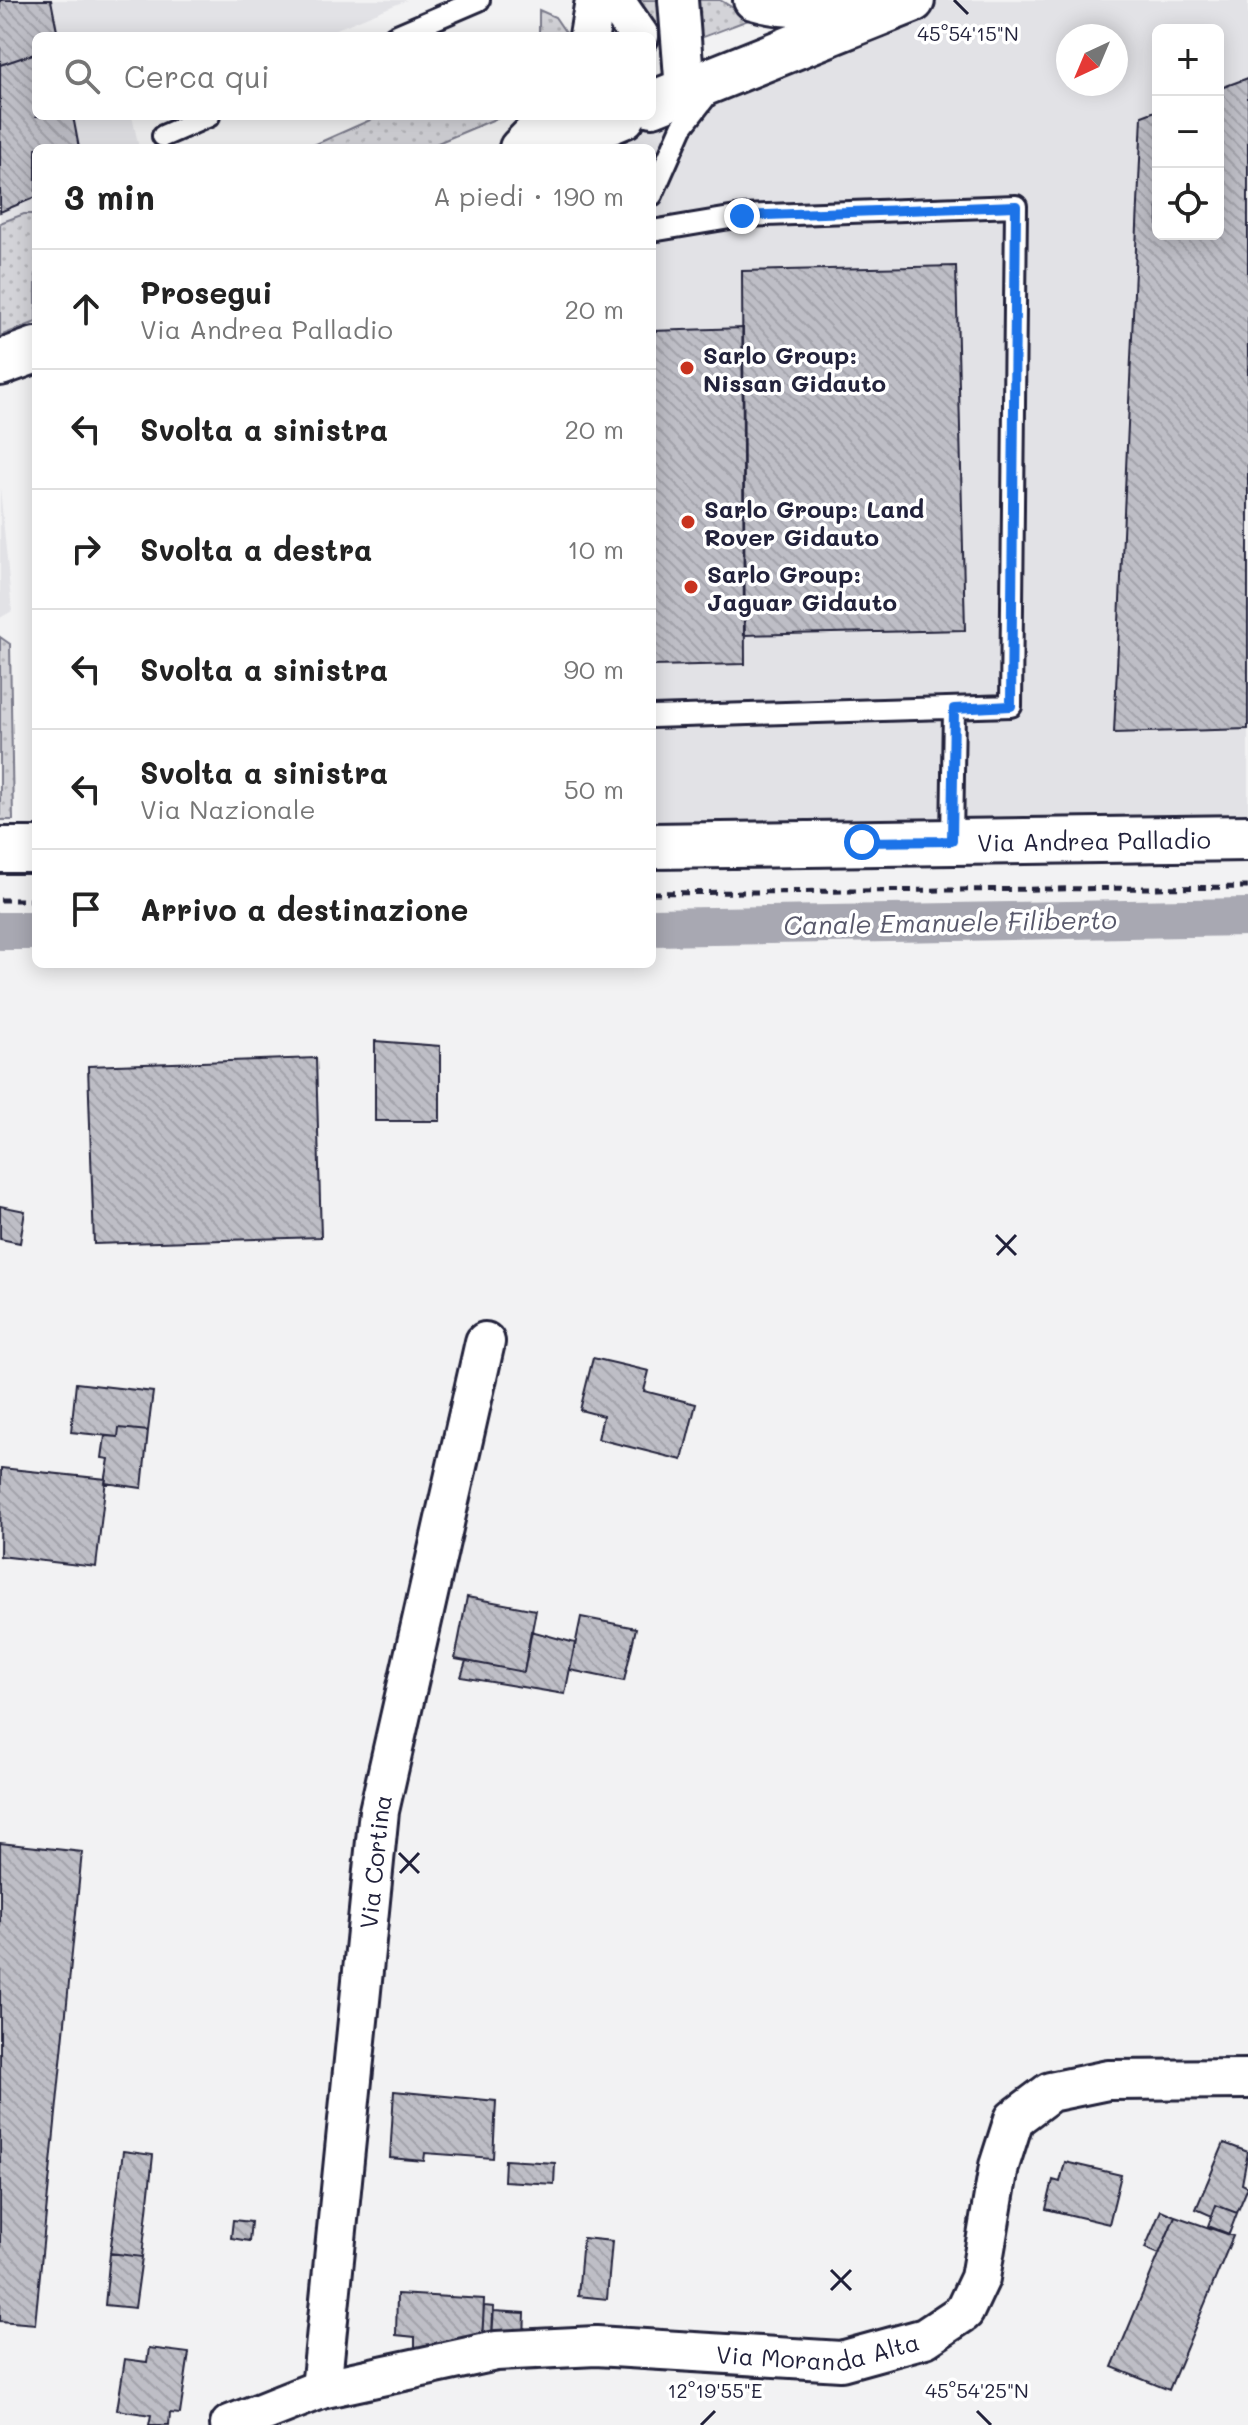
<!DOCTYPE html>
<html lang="it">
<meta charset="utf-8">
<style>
body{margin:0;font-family:Mali,sans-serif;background:#f6f6f6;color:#222}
.controls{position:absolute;right:24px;top:24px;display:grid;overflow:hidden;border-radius:12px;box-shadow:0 4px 20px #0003}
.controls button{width:72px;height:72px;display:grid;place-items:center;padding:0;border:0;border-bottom:2px solid #e0e0e0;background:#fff;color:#222;font:40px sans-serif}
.compass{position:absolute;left:1056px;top:24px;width:72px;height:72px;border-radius:50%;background:#fff;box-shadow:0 4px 20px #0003;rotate:224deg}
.stop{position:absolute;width:24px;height:24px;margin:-18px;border:6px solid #1a73e8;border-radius:50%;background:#fff}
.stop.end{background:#1a73e8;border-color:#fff;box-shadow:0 2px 8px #0008}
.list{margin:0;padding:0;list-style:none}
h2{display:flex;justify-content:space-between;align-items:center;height:104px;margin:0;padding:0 32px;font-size:34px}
h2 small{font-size:26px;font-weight:400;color:#767676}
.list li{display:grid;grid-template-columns:52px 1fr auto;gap:24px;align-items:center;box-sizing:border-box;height:120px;padding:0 32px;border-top:2px solid #e0e0e0}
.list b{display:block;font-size:30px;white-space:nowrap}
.list p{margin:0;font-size:26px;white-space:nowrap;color:#767676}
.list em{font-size:26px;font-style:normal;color:#767676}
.icon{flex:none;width:44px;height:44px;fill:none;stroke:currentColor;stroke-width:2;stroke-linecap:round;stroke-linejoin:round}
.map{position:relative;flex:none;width:1248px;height:2425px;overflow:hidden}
.search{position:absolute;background:#fff;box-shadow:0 4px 20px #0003;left:32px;top:32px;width:624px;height:88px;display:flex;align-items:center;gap:20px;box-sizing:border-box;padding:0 28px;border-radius:12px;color:#767676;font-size:30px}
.panel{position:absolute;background:#fff;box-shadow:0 4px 20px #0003;left:32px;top:144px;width:624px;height:824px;border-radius:12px}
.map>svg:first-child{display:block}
</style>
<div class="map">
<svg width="1248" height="2425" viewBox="0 0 1248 2425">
<defs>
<pattern id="grass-dots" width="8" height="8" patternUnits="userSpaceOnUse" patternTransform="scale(2)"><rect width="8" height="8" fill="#d3d3d8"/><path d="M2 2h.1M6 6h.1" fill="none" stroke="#b5b5ba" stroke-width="1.8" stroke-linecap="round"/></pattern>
<pattern id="building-back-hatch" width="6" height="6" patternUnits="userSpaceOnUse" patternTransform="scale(2)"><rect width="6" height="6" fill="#bebec6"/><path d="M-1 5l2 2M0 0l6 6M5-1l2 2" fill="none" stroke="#a3a3ab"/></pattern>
</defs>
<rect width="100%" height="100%" fill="#f2f2f3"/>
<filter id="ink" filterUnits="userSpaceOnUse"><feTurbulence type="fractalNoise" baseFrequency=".0125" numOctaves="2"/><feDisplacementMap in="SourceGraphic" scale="16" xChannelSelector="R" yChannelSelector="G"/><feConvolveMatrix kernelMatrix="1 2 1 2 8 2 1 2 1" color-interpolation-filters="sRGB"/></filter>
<g filter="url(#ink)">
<!-- built -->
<path fill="#e2e2e6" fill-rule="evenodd" d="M0 0H407L320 36H36V116H132L139 148H36V322L0 336Z
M912 0H1248V838L652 846V148H546ZM1158 30H1218V234H1158ZM1068 36H1116V84H1068Z
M0 488 12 611 0 618Z"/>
<!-- grass -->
<path fill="url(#grass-dots)" stroke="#7a7a8a" stroke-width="2" d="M632 0H662V37Z
M694 0H720L751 19 695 40Z
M539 10 555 17 568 36H539Z
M379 116H502L426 148H307Z
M24 214H36V322L0 336V223Z
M0 637 10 644 13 820H0Z"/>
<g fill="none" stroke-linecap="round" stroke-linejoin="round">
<!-- canal -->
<path stroke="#a8a8b2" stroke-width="38" d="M652 927 1248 917
M0 931H36"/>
</g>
<!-- building -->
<path fill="url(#building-back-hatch)" stroke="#22223b" stroke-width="2" d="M0 0H51L58 36H36V53L0 65Z
M36 53V116H73L79 148H36V197L0 212V65Z
M1248 78V729L1114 733 1142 116 1158 110V234H1218V89Z
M956 266 965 630 744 635 742 271Z
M743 328 745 664 652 666V331Z
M375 1041 440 1046V1121H375Z
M316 1058 321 1237 94 1244 88 1066Z
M0 1206 25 1211 20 1243 0 1239Z
M593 1358 649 1371 644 1391 696 1404 682 1460 598 1439 603 1416 580 1410Z
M76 1383 153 1392 148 1431 119 1428 118 1437 71 1432Z
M119 1428 148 1431 142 1488 105 1483 109 1459 102 1458 105 1436 118 1437Z
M1 1468 106 1479 96 1567 0 1556Z
M467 1597 536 1610 524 1672 455 1659Z
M581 1617 636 1628 624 1681 570 1670Z
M531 1631 575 1643 565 1694 461 1677 466 1661 524 1672Z
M0 1843 82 1852 35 2324 0 2321Z
M394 2091 496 2101 493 2158 425 2153 424 2161 390 2158Z
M1224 2143 1248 2152 1242 2184 1248 2187 1237 2213 1216 2205 1212 2216 1196 2209Z
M123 2151 153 2155 142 2257 110 2253Z
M505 2160 555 2163 554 2184 504 2181Z
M1065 2162 1121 2175 1109 2224 1046 2209 1053 2180 1060 2182Z
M1216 2205 1237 2213 1229 2234 1208 2226Z
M1161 2210 1175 2216 1159 2254 1145 2248Z
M1175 2216 1233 2236 1169 2390 1112 2367Z
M233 2220 251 2222 249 2241 231 2238Z
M583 2238 612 2241 607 2299 578 2296Z
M110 2253 142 2257 135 2308 105 2305Z
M397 2294 484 2299 482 2346 452 2349 415 2347V2337L396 2335Z
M484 2306 494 2307 492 2338 482 2337Z
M493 2311 525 2313 524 2339 492 2338Z
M149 2348 189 2353 180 2414 170 2413 169 2425H149L151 2415 117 2410 125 2359 147 2362Z"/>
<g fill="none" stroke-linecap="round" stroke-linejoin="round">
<!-- lane casing -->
<g stroke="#22223b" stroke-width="26">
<path id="lane" d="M395 36 479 0
M163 136 209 116
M652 195 682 127 710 91
M652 231 742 216 1016 206 1011 706 652 717
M952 841 954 709"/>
</g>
<!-- street casing -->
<g stroke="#22223b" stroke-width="44">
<g id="street">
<path d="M614 0 639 36"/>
<path d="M678 0 685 90"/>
<path d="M753 0C790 11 817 8 854 0"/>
<path d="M589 36 595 0"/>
<path d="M519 148 550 116"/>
<path id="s1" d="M321 2389 379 1811 485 1342"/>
<path id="s2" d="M230 2425 321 2389 496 2351 596 2346 841 2361 925 2338 964 2312 980 2278 999 2166 1014 2119 1050 2092 1108 2080 1248 2079"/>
</g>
</g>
<!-- secondary casing -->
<g stroke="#22223b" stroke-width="50">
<g id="secondary">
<path id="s3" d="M652 846 1248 838"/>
<path d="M0 850H36"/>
</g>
</g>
<!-- primary casing -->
<g stroke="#22223b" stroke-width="50">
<path id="primary" d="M652 104 912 0
M546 148 623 116
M0 363 36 350"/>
</g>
<!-- path -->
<path stroke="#22223b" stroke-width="5" stroke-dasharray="8 6" stroke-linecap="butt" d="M652 893 1248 887
M0 900H36"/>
<!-- lane -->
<use href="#lane" stroke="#fff" stroke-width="20"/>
<!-- street -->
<use href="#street" stroke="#fff" stroke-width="38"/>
<!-- secondary -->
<use href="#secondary" stroke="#fff" stroke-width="44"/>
<!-- primary -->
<use href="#primary" stroke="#fff" stroke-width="44"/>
</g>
</g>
<g fill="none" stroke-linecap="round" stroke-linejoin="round" filter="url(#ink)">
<!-- route -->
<path stroke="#1a73e8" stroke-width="10" d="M742 216 1016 206 1011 706 954 709 952 841 862 842"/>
</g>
<!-- ticks -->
<path fill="none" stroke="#22223b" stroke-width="3" d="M954 0 968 14M996 1235 1016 1255M997 1255 1016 1235M399 1853 419 1873M400 1873 419 1853M831 2270 851 2290M831 2290 851 2270M977 2411 991 2425M701 2425 715 2411"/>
<!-- markers -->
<g fill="#c8321e" stroke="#fff" stroke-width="3">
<circle cx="687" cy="368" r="8"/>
<circle cx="688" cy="522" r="8"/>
<circle cx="691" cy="587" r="8"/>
</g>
<g text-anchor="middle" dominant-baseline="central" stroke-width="7" stroke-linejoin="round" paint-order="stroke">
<!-- poi labels -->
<g font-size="24" font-weight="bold" fill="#22223b" stroke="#fff" text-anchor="start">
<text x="703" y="354">Sarlo Group:<tspan x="703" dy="28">Nissan Gidauto</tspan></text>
<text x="704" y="508">Sarlo Group: Land<tspan x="704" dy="28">Rover Gidauto</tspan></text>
<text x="707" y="573">Sarlo Group:<tspan x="707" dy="28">Jaguar Gidauto</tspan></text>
</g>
<!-- street labels -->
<g font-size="24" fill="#22223b" stroke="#fff">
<text stroke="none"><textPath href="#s3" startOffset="442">Via Andrea Palladio</textPath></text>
<text stroke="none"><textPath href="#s1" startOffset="530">Via Cortina</textPath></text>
<text stroke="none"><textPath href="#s2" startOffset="600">Via Moranda Alta</textPath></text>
</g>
<!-- water labels -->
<g font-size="26" font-style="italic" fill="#58586b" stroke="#fff">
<text transform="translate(950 922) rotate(-1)">Canale Emanuele Filiberto</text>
</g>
</g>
<g font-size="20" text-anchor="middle" fill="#22223b" stroke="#fff" stroke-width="7" stroke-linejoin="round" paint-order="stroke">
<text x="968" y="41">45°54'15"N</text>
<text x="715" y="2398">12°19'55"E</text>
<text x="977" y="2398">45°54'25"N</text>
</g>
</svg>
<div class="controls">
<button>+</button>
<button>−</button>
<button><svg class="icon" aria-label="locate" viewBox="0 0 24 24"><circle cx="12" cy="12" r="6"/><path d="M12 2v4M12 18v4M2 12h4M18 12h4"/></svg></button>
</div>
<svg class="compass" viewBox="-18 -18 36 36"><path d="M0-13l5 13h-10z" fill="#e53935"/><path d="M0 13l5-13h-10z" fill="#767676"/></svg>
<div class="stop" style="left:862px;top:842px"></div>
<div class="stop end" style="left:742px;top:216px"></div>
<div class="search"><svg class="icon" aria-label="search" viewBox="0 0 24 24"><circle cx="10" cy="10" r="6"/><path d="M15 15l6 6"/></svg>Cerca qui</div>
<section class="panel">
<h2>3 min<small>A piedi · 190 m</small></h2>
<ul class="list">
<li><svg class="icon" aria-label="ahead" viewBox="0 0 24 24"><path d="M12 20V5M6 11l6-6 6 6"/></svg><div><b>Prosegui</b><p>Via Andrea Palladio</p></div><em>20 m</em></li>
<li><svg class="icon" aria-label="left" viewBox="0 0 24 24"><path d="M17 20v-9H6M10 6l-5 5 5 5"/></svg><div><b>Svolta a sinistra</b></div><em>20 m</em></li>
<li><svg class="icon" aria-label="right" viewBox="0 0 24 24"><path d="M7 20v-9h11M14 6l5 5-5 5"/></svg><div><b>Svolta a destra</b></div><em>10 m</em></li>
<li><svg class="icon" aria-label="left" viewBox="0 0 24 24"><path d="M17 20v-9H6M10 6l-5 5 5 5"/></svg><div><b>Svolta a sinistra</b></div><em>90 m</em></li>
<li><svg class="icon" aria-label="left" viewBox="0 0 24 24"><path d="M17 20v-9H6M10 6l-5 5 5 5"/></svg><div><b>Svolta a sinistra</b><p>Via Nazionale</p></div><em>50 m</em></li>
<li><svg class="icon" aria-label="arrive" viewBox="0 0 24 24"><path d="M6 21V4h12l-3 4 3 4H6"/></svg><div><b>Arrivo a destinazione</b></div></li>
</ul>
</section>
</div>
